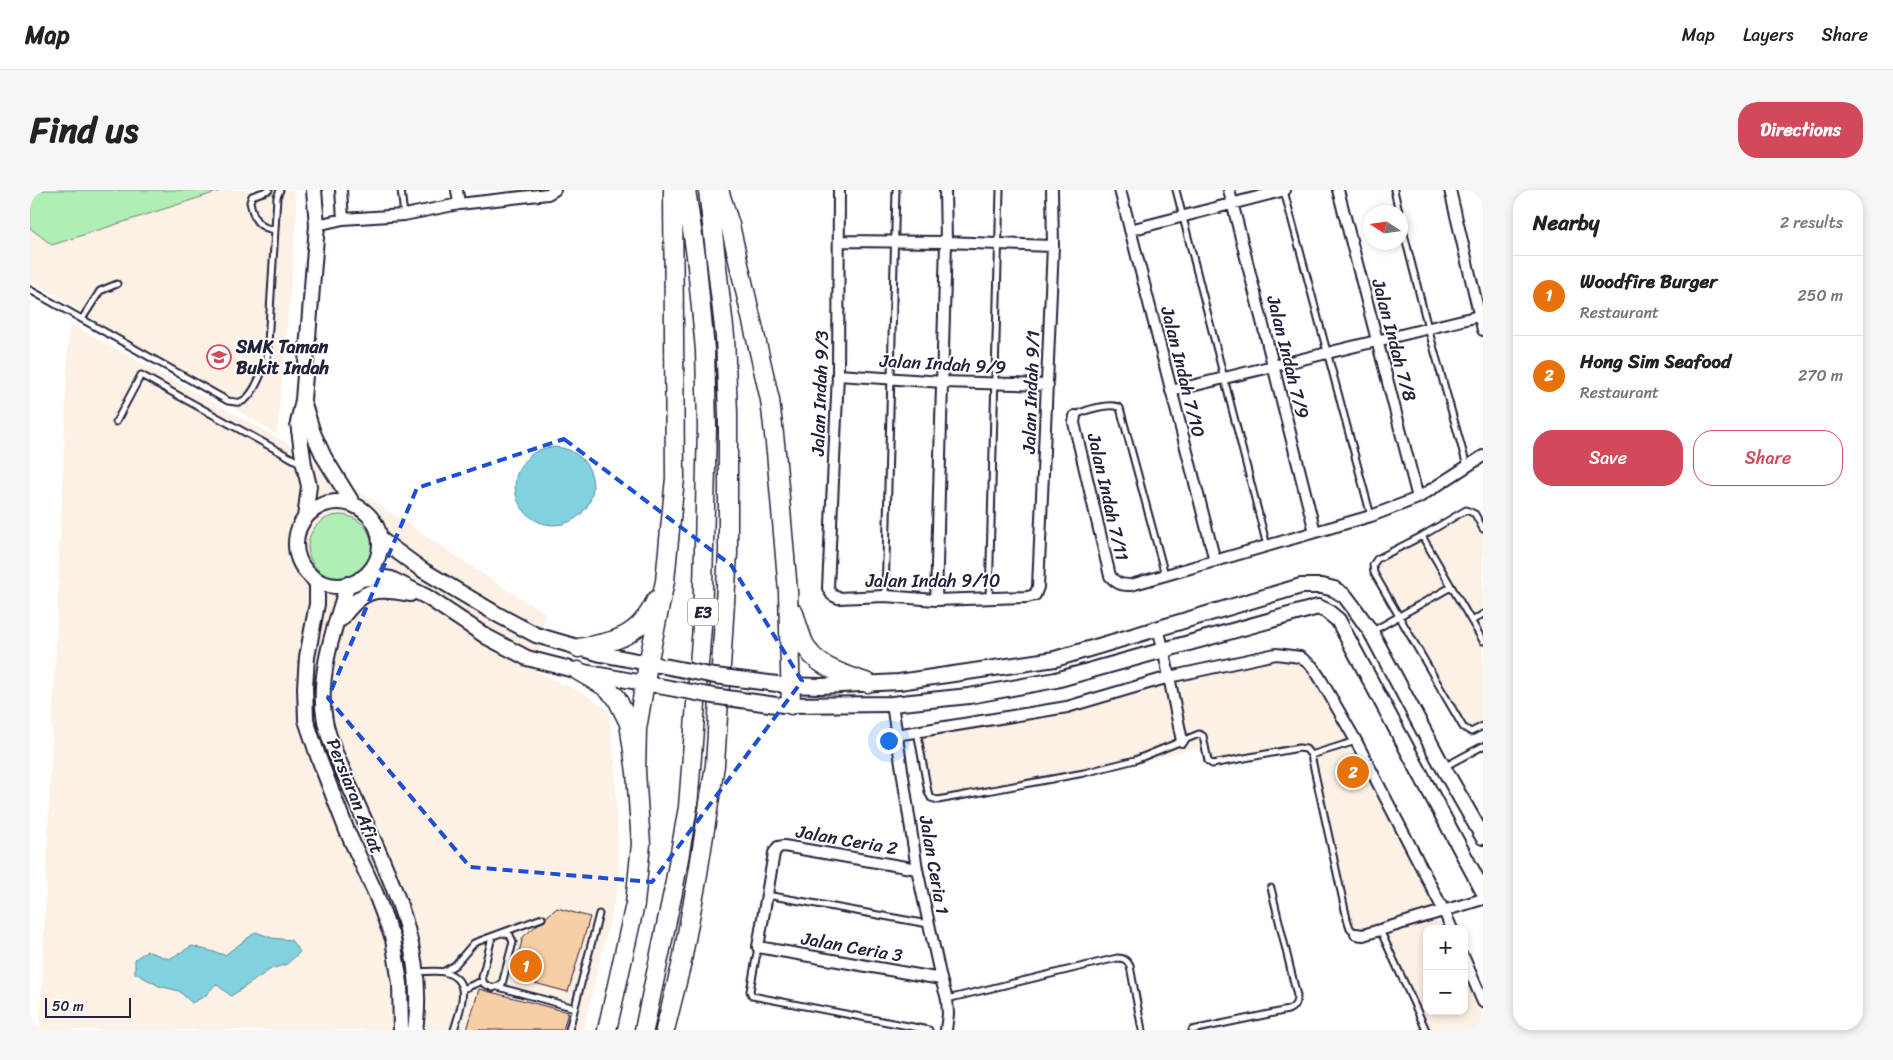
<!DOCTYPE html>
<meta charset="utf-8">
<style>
body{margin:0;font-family:Sriracha,sans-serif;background:#f6f6f6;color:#222}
.controls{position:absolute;right:15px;bottom:15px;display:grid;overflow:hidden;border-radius:10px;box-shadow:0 2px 8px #0003}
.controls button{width:45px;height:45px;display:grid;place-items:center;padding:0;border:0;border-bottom:1px solid #e0e0e0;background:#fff;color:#222;font:25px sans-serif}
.compass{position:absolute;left:1333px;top:15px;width:45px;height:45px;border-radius:50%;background:#fff;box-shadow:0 2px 8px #0003;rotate:282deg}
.scale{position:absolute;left:15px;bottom:12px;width:86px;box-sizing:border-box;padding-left:5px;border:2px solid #22223b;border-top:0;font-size:14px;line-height:18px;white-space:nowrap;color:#22223b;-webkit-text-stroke:4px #fff;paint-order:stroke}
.you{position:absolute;left:858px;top:550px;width:18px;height:18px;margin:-12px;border:4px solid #fff;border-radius:50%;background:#1a73e8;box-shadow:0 0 0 8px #1a73e833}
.badge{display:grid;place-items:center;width:32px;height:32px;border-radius:50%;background:#d1495b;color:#fff;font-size:16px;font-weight:700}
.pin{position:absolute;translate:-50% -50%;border:2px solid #fff;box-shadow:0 1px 5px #0006}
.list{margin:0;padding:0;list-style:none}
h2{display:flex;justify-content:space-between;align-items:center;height:65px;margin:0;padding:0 20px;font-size:21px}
h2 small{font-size:16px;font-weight:400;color:#767676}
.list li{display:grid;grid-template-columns:32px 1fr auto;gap:15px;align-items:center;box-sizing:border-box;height:80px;padding:0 20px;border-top:1px solid #e0e0e0}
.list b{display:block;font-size:19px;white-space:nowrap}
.list p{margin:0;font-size:16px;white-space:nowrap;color:#767676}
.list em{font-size:16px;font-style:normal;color:#767676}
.actions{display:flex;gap:10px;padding:15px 20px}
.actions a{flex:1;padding:11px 0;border:1px solid #d1495b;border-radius:20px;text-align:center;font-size:18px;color:#d1495b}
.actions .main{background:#d1495b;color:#fff}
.map{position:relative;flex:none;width:1453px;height:840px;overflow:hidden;border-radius:20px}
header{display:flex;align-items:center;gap:30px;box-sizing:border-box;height:70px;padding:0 25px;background:#fff;border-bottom:1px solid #e0e0e0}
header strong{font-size:24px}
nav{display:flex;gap:28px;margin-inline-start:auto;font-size:18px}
.intro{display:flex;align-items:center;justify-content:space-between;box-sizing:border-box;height:120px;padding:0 30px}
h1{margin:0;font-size:35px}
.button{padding:12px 22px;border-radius:20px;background:#d1495b;color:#fff;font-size:18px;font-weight:700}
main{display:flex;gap:30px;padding:0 30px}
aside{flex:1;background:#fff;border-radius:20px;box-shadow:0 2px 8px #0003}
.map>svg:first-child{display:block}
</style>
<header>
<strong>Map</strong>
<nav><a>Map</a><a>Layers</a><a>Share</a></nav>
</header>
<div class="intro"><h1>Find us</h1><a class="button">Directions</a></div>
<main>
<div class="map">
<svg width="1453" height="840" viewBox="0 0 1453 840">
<rect width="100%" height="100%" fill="#fff"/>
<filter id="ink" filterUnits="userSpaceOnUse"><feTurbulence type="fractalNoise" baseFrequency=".02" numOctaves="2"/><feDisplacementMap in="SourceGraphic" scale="10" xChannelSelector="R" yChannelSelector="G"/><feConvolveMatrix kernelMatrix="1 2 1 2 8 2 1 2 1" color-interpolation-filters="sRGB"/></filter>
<g filter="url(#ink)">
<!-- built -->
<path fill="#fdf0e5" d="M0 0H264L267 26 247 245 0 90Z
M39 133 260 255 472 397 515 423 505 481 555 504 578 520 585 573 589 693 553 840H10Z
M1434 317 1440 318 1445 321 1453 334V539L1442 545 1430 540 1341 385 1339 376 1344 367Z
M1271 463 1426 739H1397V821H1434V757L1453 801V840H1392L1349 746 1334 749 1319 746 1278 566 1275 562 1268 561 1182 577 1176 573 1172 557 1106 573 960 604 909 612 900 610 895 602 884 538 1035 514Z"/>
<!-- green -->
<path fill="#afeeb5" stroke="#688878" d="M0 0H193L22 55 0 38Z
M278 357a32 32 0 1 1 64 0a32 32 0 1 1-64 0Z"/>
<!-- water -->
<path fill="#82d1df" stroke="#5c8b9d" d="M485 296a39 39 0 1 1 78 0a39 39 0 1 1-78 0Z
M226 742 242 748 261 750 270 762 257 774 241 779 201 806 186 794 175 806 162 813 149 801 129 796 105 783V769L117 761 139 769 162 756 195 765Z"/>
<!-- building -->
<path fill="#f8cea7" stroke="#22223b" d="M527 718 560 727 538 802 482 787 493 747 508 734 515 731 516 727Z
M449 799 538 822 533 840H437Z"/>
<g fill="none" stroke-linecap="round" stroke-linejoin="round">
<!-- lane casing -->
<g stroke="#22223b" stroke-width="9">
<path id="lane" d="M239 0 222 6 220 12C224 30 227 37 245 40
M371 0 374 25
M1146 0 1237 356
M1364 0 1369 22
M1254 1 1341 326
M1370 28 1398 138 1437 276
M0 100 198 211C201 211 207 213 210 212 223 209 232 181 237 170L247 7 250 0
M52 129 70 101 87 94
M1045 226C1053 220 1082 212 1090 218L1135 385
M86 232 111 185 272 274
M1453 339 1445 324 1436 320 1392 346 1347 369 1343 375 1344 383 1433 537 1441 542 1453 536
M1392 346 1453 451
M855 406 866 0
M959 408 970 0
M1442 431 1453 424
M1341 442 1421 397
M887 541 898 602 901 608 908 610 1054 583 1105 570 1169 544 1173 546 1178 571 1182 574 1269 558 1276 559 1281 565 1317 729 1320 738 1326 744
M1281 565 1326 551
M1414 577 1453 556
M737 705 898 734
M1350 740 1396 840
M462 747 452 787 454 794 463 798 472 794 483 752 480 745 472 743
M728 757 720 801 722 806 899 840
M386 782C395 782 406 780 414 782 444 790 430 819 424 840
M413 782 425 775 444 753 512 728
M468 797 545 818
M433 799 452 791
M917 809 1087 768C1094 768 1097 770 1100 776L1112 840
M539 840 569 724
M1162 840 1258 820C1265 817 1267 813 1267 806L1241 698"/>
</g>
<!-- street casing -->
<g stroke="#22223b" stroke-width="14">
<path id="street" d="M311 0 313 29
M427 0 429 14
M809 0 808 185 798 398 802 405 808 408 855 406 906 410 997 407 1005 405 1008 397 1023 56 1022 0
M1090 0 1185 371
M1199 0 1285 342
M1308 0 1388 308
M1420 0 1453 140
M287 35 313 29 374 25 429 14 518 4 525 0
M1100 40 1255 0
M809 51 916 52 1023 56
M808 185 913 192 1018 195
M1141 201 1453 125
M1045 226 1044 233 1080 386C1087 394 1091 395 1101 395L1341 326 1388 308 1453 266
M906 410 916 52 915 0
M1128 439 1133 457 1152 551
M862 514 887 679 911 789 917 809 918 824 916 840
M866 545 1037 517 1139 487 1246 464 1270 467 1282 476 1290 488 1326 551 1414 721 1422 739
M887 679 754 656 748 657 744 663 728 757 911 789
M1326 744 1333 745 1453 709
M1434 768 1453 812"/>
</g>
<!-- secondary casing -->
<g stroke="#22223b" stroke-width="18">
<path id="secondary" d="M273 211 283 243 294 267 323 314
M266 354a42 42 0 1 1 84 0a42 42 0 1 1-84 0Z
M275 328 279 296 274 275 268 233 273 210 287 35 284 0
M350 349 391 379 470 426 506 445 571 464 628 475
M279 384 287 393V414L277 467 275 497 276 530 288 566 317 641 345 702 363 749 370 793 371 840
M330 389 348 387 361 389 397 407 457 447 497 468 548 481 624 495
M318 394C305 436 286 487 295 531 299 553 311 575 319 595 352 673 398 751 385 840
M311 429C333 399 344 397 380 404
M752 495 791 496 869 492 1025 469 1271 396H1292L1304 399 1315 406 1324 418 1341 442 1413 577 1453 647
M752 515 862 514 939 506 1026 490 1288 417 1297 421 1308 430 1453 701"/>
</g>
<!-- highway casing -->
<g stroke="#22223b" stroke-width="21">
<path id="highway" d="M689 0 700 35 740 210 746 262 758 401 761 515
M764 423C767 433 770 444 774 453 785 478 815 484 838 493
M549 458C587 451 609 447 626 410
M548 481 574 496 586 507 599 533 606 582 611 654 605 714 577 840
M606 582 607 539 618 474 635 391 645 288 643 0
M614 840 643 702 658 617 672 436 677 237 675 160 666 66 656 0
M635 840 651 776 667 690 685 575 698 363V223L695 146 678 0"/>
</g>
<!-- lane -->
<use href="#lane" stroke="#fff" stroke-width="5"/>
<!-- street -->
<use href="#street" stroke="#fff" stroke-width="10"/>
<!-- secondary -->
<use href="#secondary" stroke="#fff" stroke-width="14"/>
<!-- highway -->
<use href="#highway" stroke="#fff" stroke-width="18"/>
<!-- secondary-bridge casing -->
<g stroke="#22223b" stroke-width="18" stroke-linecap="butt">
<path id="secondary-bridge" d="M634 476 685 486 747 494
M629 496 683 506 746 515"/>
</g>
<!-- secondary-bridge -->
<use href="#secondary-bridge" stroke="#fff" stroke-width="14"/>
</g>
</g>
<!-- marked area -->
<path fill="none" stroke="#1d4ed8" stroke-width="4" stroke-dasharray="10 6" stroke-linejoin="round" d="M534 249 701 375 772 491 622 692 440 677 298 508 387 298Z"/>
<!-- icons -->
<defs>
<g id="school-ring" transform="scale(1.25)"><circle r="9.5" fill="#fff" stroke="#d1495b" stroke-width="1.5"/><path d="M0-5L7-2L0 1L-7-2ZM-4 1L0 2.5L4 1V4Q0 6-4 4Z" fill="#d1495b"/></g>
</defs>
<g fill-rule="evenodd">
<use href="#school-ring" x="189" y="167"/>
</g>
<g text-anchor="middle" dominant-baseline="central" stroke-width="4" stroke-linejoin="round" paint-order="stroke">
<!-- shield labels -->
<rect fill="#fff" stroke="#646476" stroke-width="1" x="658" y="408.5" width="30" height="27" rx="4"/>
<g font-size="16" font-weight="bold" fill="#22223b">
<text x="673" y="422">E3</text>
</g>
<!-- street labels -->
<g font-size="18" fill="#22223b" stroke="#fff">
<text transform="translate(1364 150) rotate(75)">Jalan Indah 7/8</text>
<text transform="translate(1258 167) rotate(76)">Jalan Indah 7/9</text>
<text transform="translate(913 174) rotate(3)">Jalan Indah 9/9</text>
<text transform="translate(1153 182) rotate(76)">Jalan Indah 7/10</text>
<text transform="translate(1001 202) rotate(-88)">Jalan Indah 9/1</text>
<text transform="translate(790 203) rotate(-88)">Jalan Indah 9/3</text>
<text transform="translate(1078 307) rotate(77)">Jalan Indah 7/11</text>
<text x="903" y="391">Jalan Indah 9/10</text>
<text transform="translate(325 606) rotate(68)">Persiaran Afiat</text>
<text transform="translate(817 650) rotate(10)">Jalan Ceria 2</text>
<text transform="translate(904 675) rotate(80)">Jalan Ceria 1</text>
<text transform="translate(822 757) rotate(10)">Jalan Ceria 3</text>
</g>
<!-- poi labels -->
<g font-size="18" font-weight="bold" fill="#22223b" stroke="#fff" text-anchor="start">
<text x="206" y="157">SMK Taman<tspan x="206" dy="21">Bukit Indah</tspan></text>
</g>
</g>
</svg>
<div class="controls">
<button>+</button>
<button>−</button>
</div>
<svg class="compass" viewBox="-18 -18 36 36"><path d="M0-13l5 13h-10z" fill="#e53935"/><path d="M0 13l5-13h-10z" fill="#767676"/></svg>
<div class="scale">50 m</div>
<div class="you"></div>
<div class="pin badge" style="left:496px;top:776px;background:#e8710a">1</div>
<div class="pin badge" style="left:1323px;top:582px;background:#e8710a">2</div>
</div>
<aside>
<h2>Nearby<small>2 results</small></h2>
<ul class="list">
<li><span class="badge" style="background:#e8710a">1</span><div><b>Woodfire Burger</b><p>Restaurant</p></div><em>250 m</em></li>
<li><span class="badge" style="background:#e8710a">2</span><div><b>Hong Sim Seafood</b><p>Restaurant</p></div><em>270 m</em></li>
</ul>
<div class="actions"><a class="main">Save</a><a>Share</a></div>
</aside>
</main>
